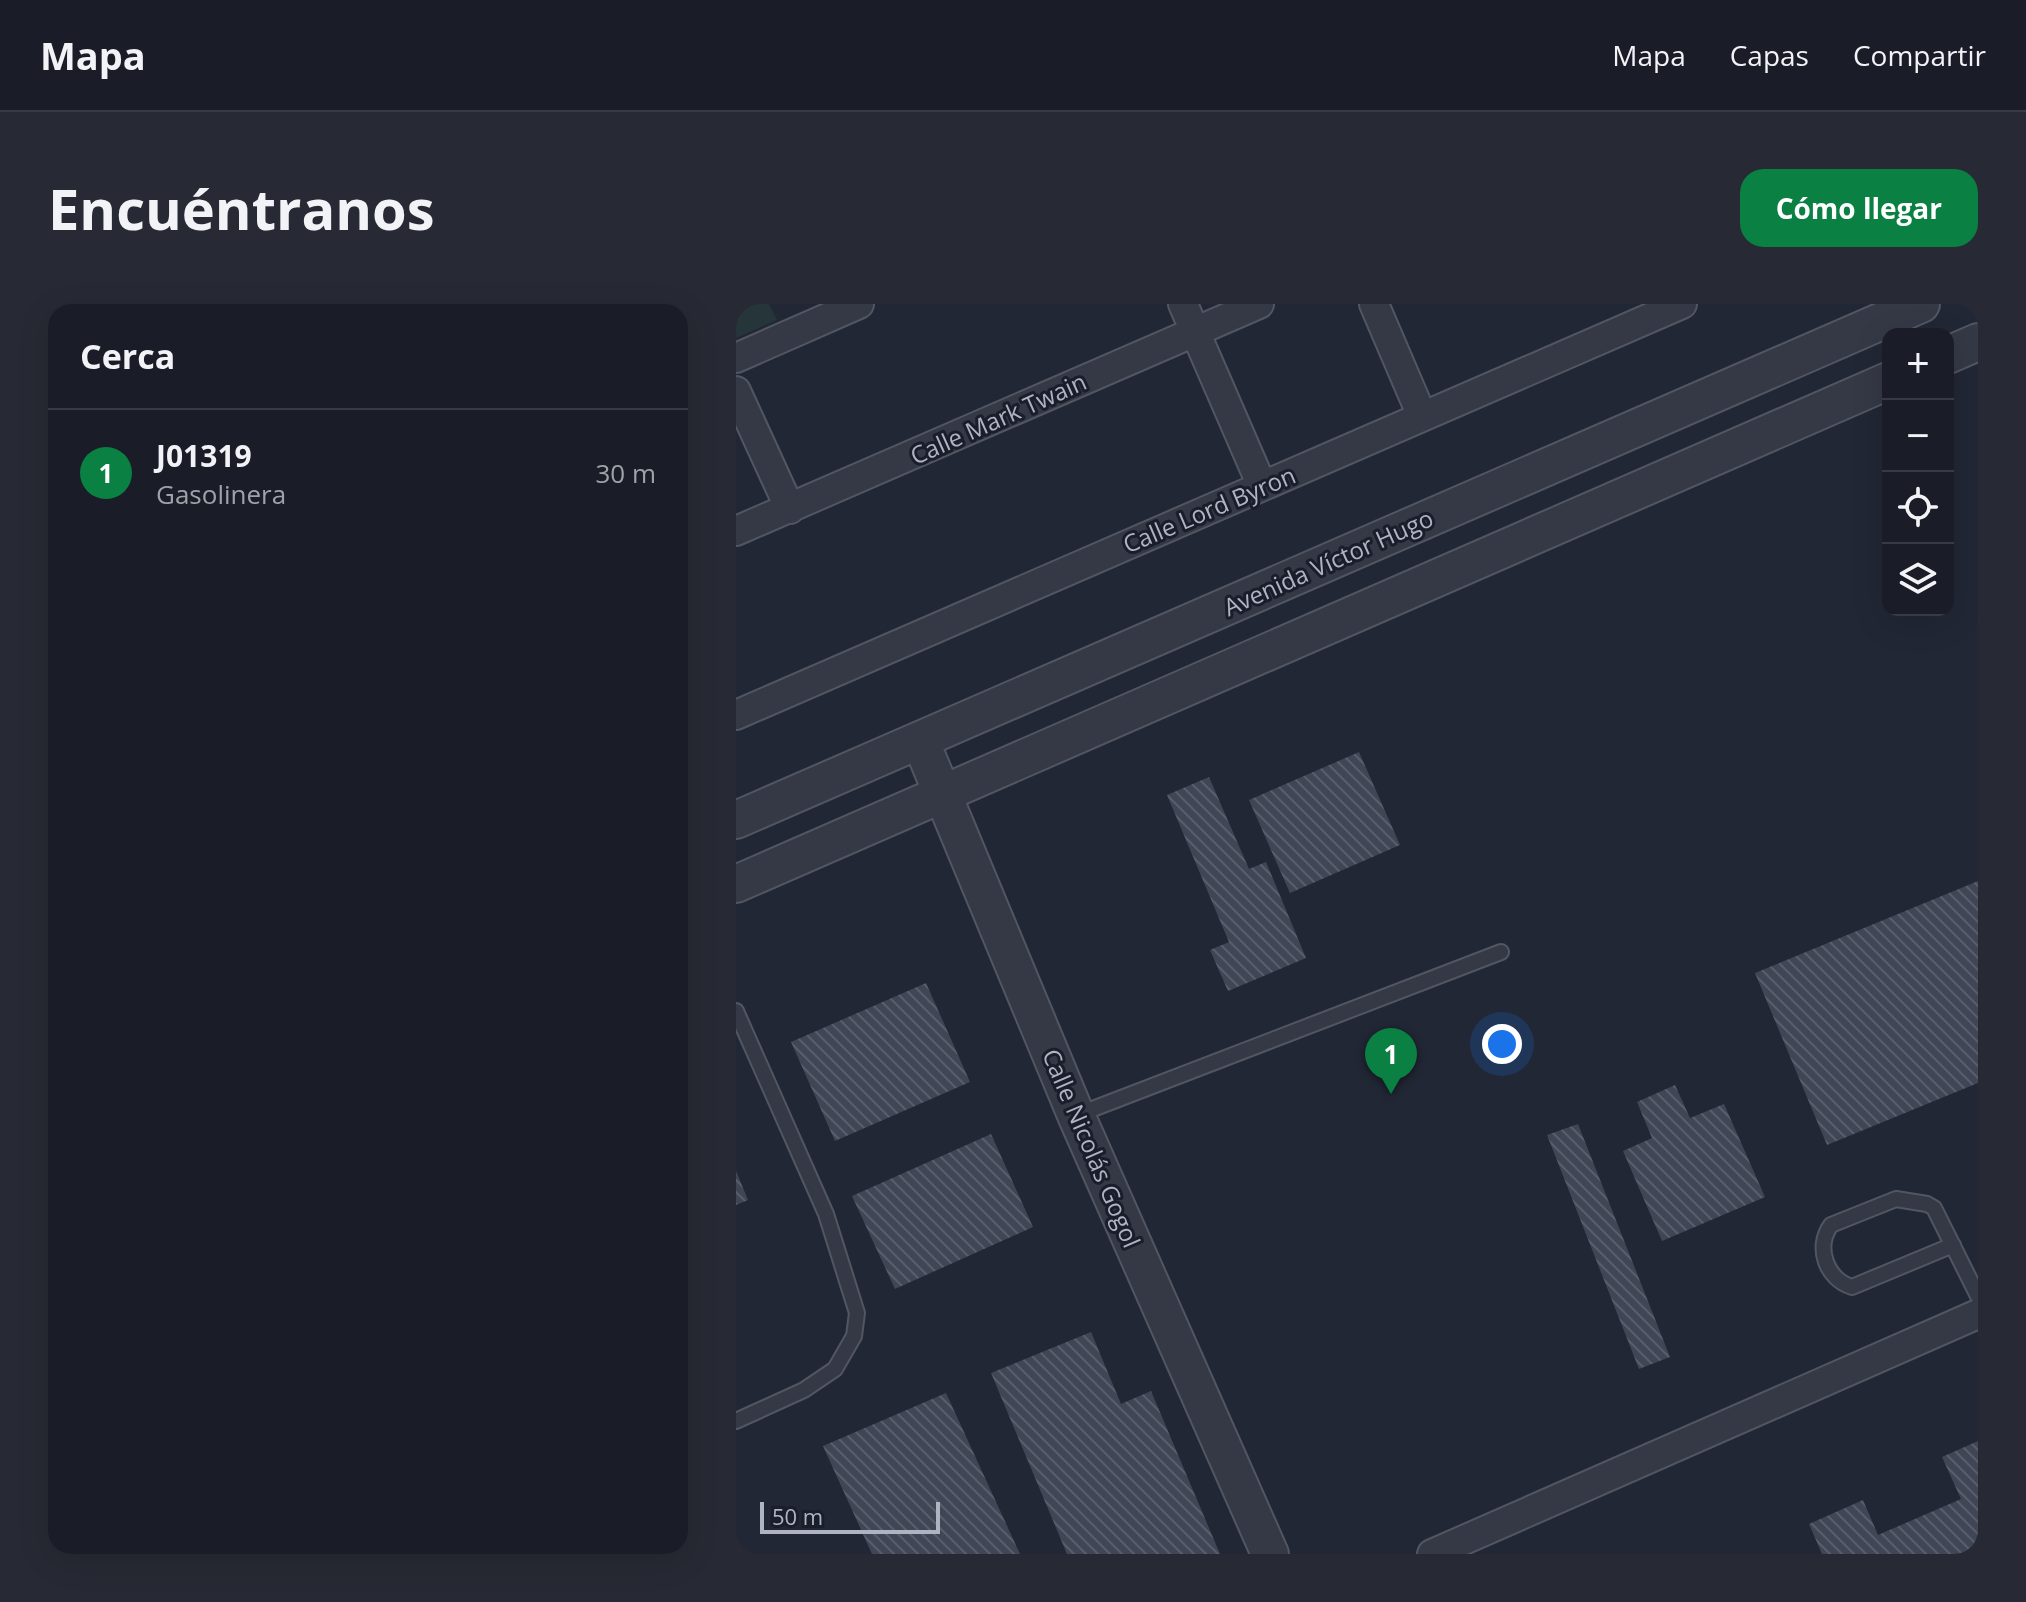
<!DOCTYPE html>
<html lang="es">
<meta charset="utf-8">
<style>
body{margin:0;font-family:"Open Sans",sans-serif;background:#272a34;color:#f1f3f6}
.controls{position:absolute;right:24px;top:24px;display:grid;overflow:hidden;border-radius:16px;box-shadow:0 8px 32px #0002}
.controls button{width:72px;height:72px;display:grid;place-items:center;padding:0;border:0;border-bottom:2px solid #383b45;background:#1a1d28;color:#f1f3f6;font:40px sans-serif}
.scale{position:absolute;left:24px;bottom:20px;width:180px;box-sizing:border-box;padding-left:8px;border:4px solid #afb3c2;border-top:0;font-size:22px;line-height:28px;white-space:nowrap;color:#afb3c2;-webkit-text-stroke:6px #1a1e2a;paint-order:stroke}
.you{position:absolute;left:766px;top:740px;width:28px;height:28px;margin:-20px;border:6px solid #fff;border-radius:50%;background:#1a73e8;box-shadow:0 0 0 12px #1a73e833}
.badge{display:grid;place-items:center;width:52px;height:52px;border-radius:50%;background:#0b8043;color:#fff;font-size:26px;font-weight:700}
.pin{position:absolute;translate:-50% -66px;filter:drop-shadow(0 2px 4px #0008)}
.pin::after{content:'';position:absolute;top:42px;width:28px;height:24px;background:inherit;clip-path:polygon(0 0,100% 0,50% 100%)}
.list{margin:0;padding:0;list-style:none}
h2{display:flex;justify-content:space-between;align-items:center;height:104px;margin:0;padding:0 32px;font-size:34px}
h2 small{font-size:26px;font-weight:400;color:#9fa2a8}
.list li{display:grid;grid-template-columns:52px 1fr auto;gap:24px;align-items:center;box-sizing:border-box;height:128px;padding:0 32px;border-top:2px solid #383b45}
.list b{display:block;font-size:30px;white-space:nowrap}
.list p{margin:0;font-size:26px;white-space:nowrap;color:#9fa2a8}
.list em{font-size:26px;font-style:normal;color:#9fa2a8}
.icon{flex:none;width:44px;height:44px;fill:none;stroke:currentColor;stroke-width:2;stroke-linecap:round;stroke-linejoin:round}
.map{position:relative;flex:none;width:1242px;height:1250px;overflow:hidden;border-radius:24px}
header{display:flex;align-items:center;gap:48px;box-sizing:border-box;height:112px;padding:0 40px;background:#1a1d28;border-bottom:2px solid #383b45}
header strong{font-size:38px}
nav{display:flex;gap:44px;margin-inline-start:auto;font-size:28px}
.intro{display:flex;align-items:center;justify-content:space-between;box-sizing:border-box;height:192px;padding:0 48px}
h1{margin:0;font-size:56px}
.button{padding:20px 36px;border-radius:24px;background:#0b8043;color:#fff;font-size:28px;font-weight:700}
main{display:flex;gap:48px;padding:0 48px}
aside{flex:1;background:#1a1d28;border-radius:24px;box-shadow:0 8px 32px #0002}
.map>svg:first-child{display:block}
</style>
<header>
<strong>Mapa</strong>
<nav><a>Mapa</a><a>Capas</a><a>Compartir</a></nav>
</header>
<div class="intro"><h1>Encuéntranos</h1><a class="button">Cómo llegar</a></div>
<main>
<aside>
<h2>Cerca<small></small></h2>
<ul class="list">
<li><span class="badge">1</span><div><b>J01319</b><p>Gasolinera</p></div><em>30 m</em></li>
</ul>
</aside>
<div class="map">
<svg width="1242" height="1250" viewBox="0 0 1242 1250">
<defs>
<pattern id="building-back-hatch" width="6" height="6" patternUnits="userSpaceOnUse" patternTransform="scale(2)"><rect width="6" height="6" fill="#404656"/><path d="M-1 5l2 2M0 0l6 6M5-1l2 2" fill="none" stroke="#595e6d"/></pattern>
</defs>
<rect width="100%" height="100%" fill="#222735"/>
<!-- green -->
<path fill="#263539" d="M0 0H33L41 16 0 34Z"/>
<!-- building -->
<path fill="url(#building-back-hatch)" d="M623 448 664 541 554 589 513 496Z
M473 473 513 565 530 558 570 654 492 687 474 646 493 638 431 491Z
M1242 577V779L1091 841 1019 669Z
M190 679 234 778 99 837 55 738Z
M939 781 954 814 988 800 1029 893 926 937 887 847 916 834 901 798Z
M842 820 934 1053 903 1065 811 831Z
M255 830 297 923 159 985 116 892Z
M0 867 12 896 0 901Z
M355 1028 385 1100 415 1087 484 1250H331L255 1069Z
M210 1089 284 1250H136L87 1142Z
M1242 1137V1250H1086L1073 1220 1127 1196 1142 1231 1225 1195 1206 1153Z"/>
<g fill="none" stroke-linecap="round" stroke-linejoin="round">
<!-- service casing -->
<g stroke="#525663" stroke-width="18">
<path id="service" d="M0 707 90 910 121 1009 118 1032 99 1065 68 1086 0 1117
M341 811 765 648
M1217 941 1116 983C1090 975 1079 943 1095 921L1160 895 1191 900 1198 904 1242 992"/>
</g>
<!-- minor casing -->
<g stroke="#525663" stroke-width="32">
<path id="minor" d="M447 0 526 182
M638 0 686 112
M0 54 123 0
M0 87 54 205
M0 227 523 0
M0 411 946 0
M696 1250 1242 1010"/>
</g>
<!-- tertiary casing -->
<g stroke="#525663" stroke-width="40">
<path id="tertiary" d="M1212 51 1242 38
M184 436 340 811 534 1250
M0 516 1185 0
M0 580 1152 77"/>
</g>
<!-- service -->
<use href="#service" stroke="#353945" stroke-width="14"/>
<!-- minor -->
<use href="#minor" stroke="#353945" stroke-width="28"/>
<!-- tertiary -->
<use href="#tertiary" stroke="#353945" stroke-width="36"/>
</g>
<g text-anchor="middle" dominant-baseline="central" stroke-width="6" stroke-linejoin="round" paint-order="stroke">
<!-- street labels -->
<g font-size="24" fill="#afb3c2" stroke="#1a1e2a">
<text transform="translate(262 114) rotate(-24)">Calle Mark Twain</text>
<text transform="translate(473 205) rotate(-23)">Calle Lord Byron</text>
<text transform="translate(592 258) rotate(-24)">Avenida Víctor Hugo</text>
<text transform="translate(356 844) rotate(67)">Calle Nicolás Gogol</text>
</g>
</g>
</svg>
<div class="controls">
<button>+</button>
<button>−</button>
<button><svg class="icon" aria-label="locate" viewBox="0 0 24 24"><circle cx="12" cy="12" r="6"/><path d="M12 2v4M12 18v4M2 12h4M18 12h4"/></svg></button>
<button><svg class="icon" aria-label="layers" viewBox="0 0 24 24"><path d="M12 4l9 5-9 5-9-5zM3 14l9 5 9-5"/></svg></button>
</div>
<div class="scale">50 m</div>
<div class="you"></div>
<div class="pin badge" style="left:655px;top:790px">1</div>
</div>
</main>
